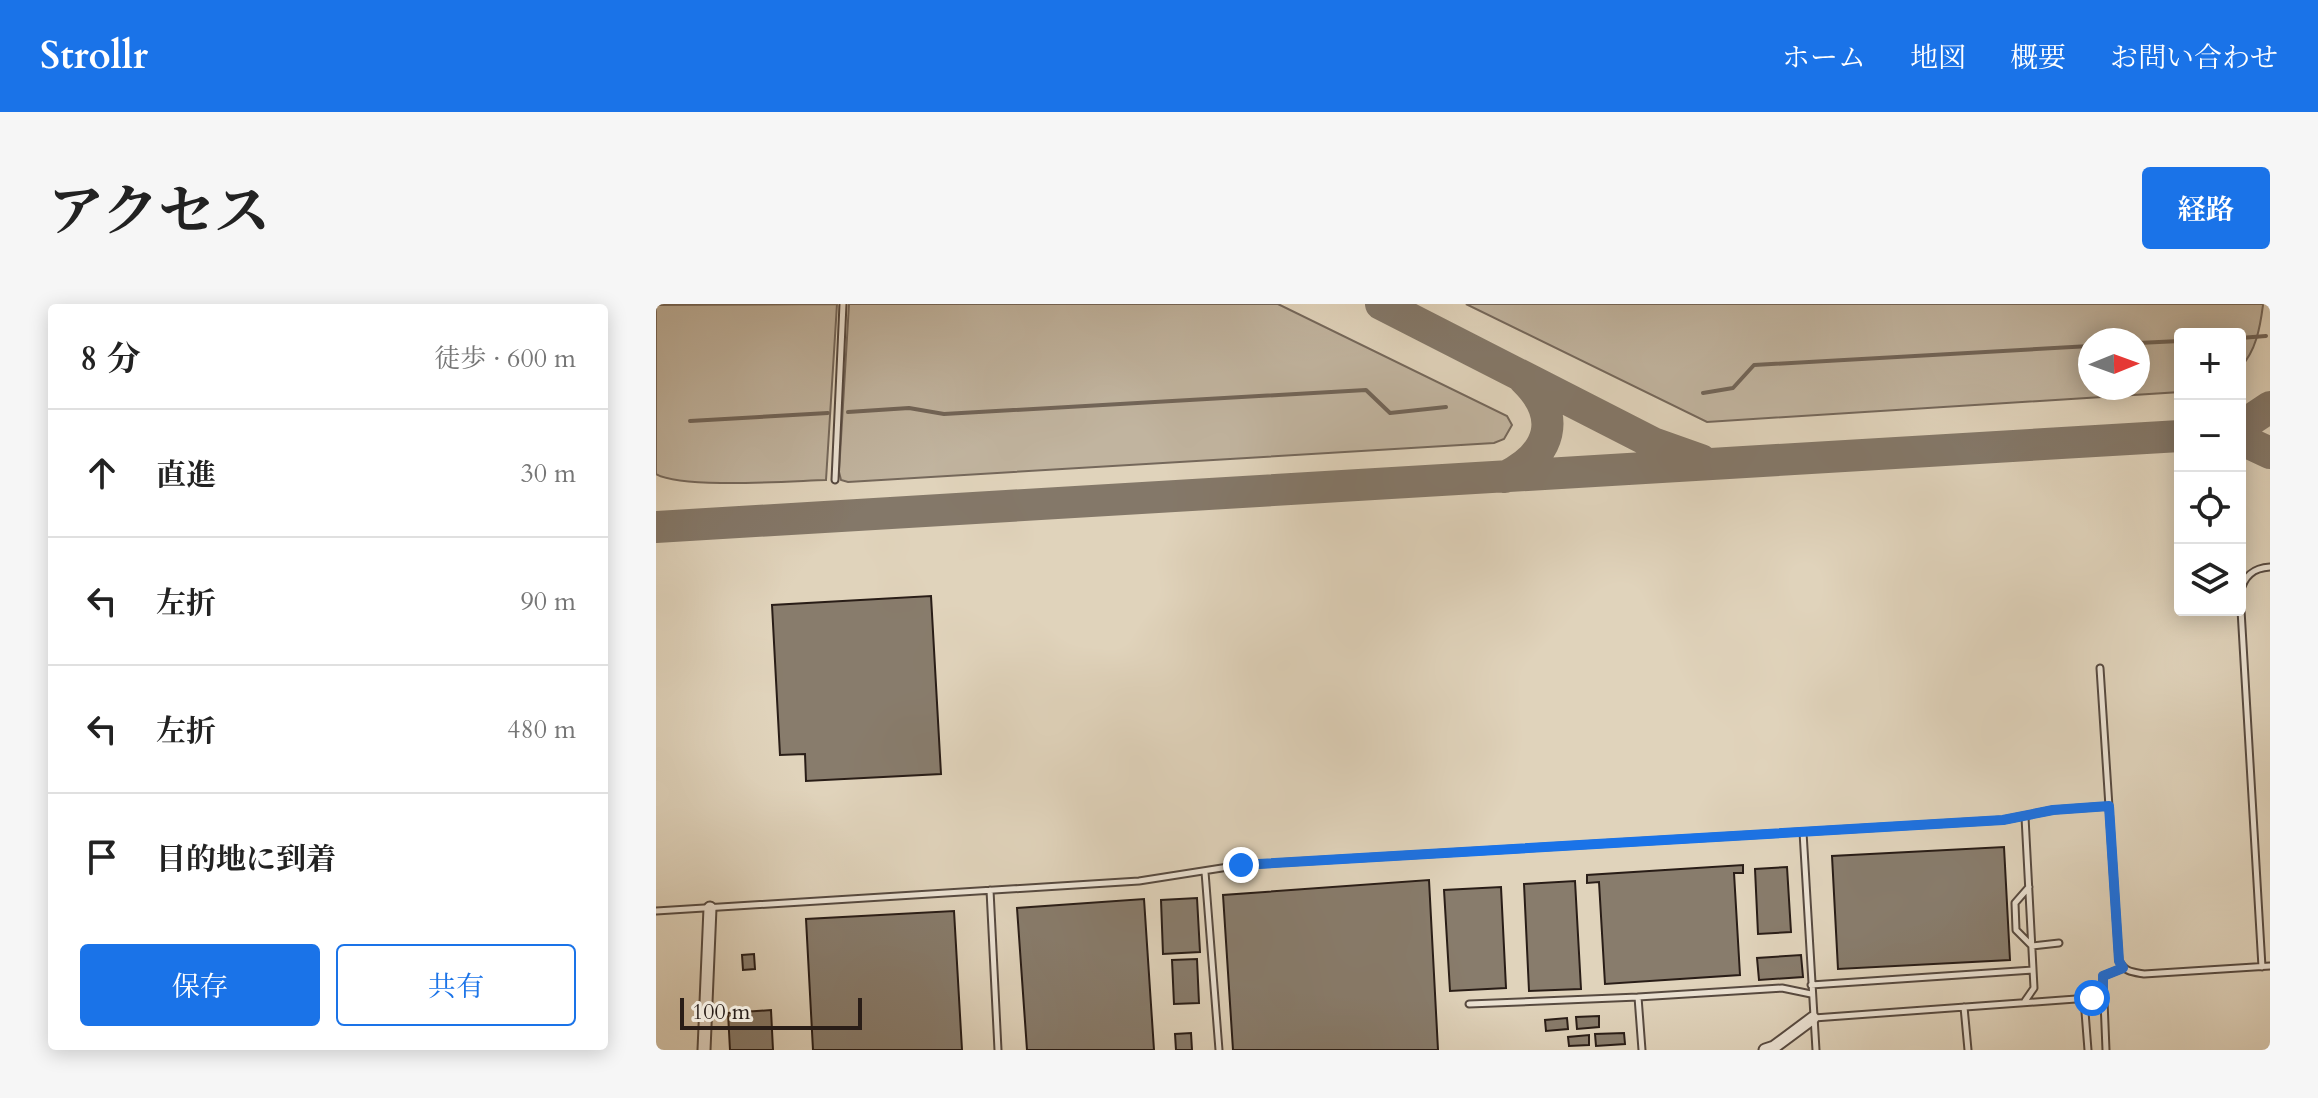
<!DOCTYPE html>
<html lang="ja">
<meta charset="utf-8">
<style>
body{margin:0;font-family:Cardo,"Noto Serif JP",serif;background:#f6f6f6;color:#222}
.controls{position:absolute;right:24px;top:24px;display:grid;overflow:hidden;border-radius:8px;box-shadow:0 4px 20px #0003}
.controls button{width:72px;height:72px;display:grid;place-items:center;padding:0;border:0;border-bottom:2px solid #e0e0e0;background:#fff;color:#222;font:40px sans-serif}
.compass{position:absolute;left:1422px;top:24px;width:72px;height:72px;border-radius:50%;background:#fff;box-shadow:0 4px 20px #0003;rotate:89deg}
.scale{position:absolute;left:24px;bottom:20px;width:182px;box-sizing:border-box;padding-left:8px;border:4px solid #291d17;border-top:0;font-size:22px;line-height:28px;white-space:nowrap;color:#291d17;-webkit-text-stroke:6px #ebe2d3;paint-order:stroke}
.stop{position:absolute;width:24px;height:24px;margin:-18px;border:6px solid #1a73e8;border-radius:50%;background:#fff}
.stop.end{background:#1a73e8;border-color:#fff;box-shadow:0 2px 8px #0008}
.list{margin:0;padding:0;list-style:none}
h2{display:flex;justify-content:space-between;align-items:center;height:104px;margin:0;padding:0 32px;font-size:34px}
h2 small{font-size:26px;font-weight:400;color:#767676}
.list li{display:grid;grid-template-columns:52px 1fr auto;gap:24px;align-items:center;box-sizing:border-box;height:128px;padding:0 32px;border-top:2px solid #e0e0e0}
.list b{display:block;font-size:30px;white-space:nowrap}
.list em{font-size:26px;font-style:normal;color:#767676}
.actions{display:flex;gap:16px;padding:24px 32px}
.actions a{flex:1;padding:18px 0;border:2px solid #1a73e8;border-radius:8px;text-align:center;font-size:28px;color:#1a73e8}
.actions .main{background:#1a73e8;color:#fff}
.icon{flex:none;width:44px;height:44px;fill:none;stroke:currentColor;stroke-width:2;stroke-linecap:round;stroke-linejoin:round}
.map{position:relative;flex:none;width:1614px;height:746px;overflow:hidden;border-radius:8px}
header{display:flex;align-items:center;gap:48px;box-sizing:border-box;height:112px;padding:0 40px;background:#1a73e8;color:#fff}
header strong{font-size:38px}
nav{display:flex;gap:44px;margin-inline-start:auto;font-size:28px}
.intro{display:flex;align-items:center;justify-content:space-between;box-sizing:border-box;height:192px;padding:0 48px}
h1{margin:0;font-size:56px}
.button{padding:20px 36px;border-radius:8px;background:#1a73e8;color:#fff;font-size:28px;font-weight:700}
main{display:flex;gap:48px;padding:0 48px}
aside{flex:1;background:#fff;border-radius:8px;box-shadow:0 4px 20px #0003}
.map>svg:first-child{display:block}
</style>
<header>
<strong>Strollr</strong>
<nav><a>ホーム</a><a>地図</a><a>概要</a><a>お問い合わせ</a></nav>
</header>
<div class="intro"><h1>アクセス</h1><a class="button">経路</a></div>
<main>
<aside>
<h2>8 分<small>徒歩 · 600 m</small></h2>
<ul class="list">
<li><svg class="icon" aria-label="ahead" viewBox="0 0 24 24"><path d="M12 20V5M6 11l6-6 6 6"/></svg><div><b>直進</b></div><em>30 m</em></li>
<li><svg class="icon" aria-label="left" viewBox="0 0 24 24"><path d="M17 20v-9H6M10 6l-5 5 5 5"/></svg><div><b>左折</b></div><em>90 m</em></li>
<li><svg class="icon" aria-label="left" viewBox="0 0 24 24"><path d="M17 20v-9H6M10 6l-5 5 5 5"/></svg><div><b>左折</b></div><em>480 m</em></li>
<li><svg class="icon" aria-label="arrive" viewBox="0 0 24 24"><path d="M6 21V4h12l-3 4 3 4H6"/></svg><div><b>目的地に到着</b></div></li>
</ul>
<div class="actions"><a class="main">保存</a><a>共有</a></div>
</aside>
<div class="map">
<svg width="1614" height="746" viewBox="0 0 1614 746">
<rect width="100%" height="100%" fill="#e0d3bb"/>
<filter id="stains"><feTurbulence type="fractalNoise" baseFrequency=".0025" numOctaves="4"/><feColorMatrix values="0 0 0 0 .2 0 0 0 0 .09 0 0 0 0 .02 0 0 0 .5 -.17"/></filter>
<radialGradient id="worn" r=".72"><stop offset=".6" stop-color="#630" stop-opacity="0"/><stop offset="1" stop-color="#630" stop-opacity=".3"/></radialGradient>
<!-- green -->
<path fill="#c1b49f" stroke="#75685b" stroke-width="2" fill-rule="evenodd" d="M181 0 170 176C134 177 27 185 0 170V1Z
M193 0H622L851 112 856 121 848 135 838 139 192 178 185 176 183 168Z
M810 0H1607V1C1604 24 1600 47 1584 64V30H1524V88L1051 118ZM1434 36H1482V84H1434Z"/>
<g fill="none" stroke-linecap="round" stroke-linejoin="round">
<!-- stream -->
<path stroke="#726558" stroke-width="4" d="M1584 34 1610 32
M1482 39 1524 37
M1047 89 1077 84 1098 61 1434 42
M192 108 253 104 288 110 710 86 734 109 790 103
M34 117 172 109"/>
<!-- taxiway -->
<path stroke="#847869" stroke-width="32" d="M725 0 997 139 1045 156
M1584 123 1614 103
M1584 135 1614 149
M849 173C895 150 907 113 868 75
M0 223 1524 132"/>
</g>
<!-- building -->
<path fill="#887c6c" stroke="#291d17" stroke-width="2" d="M275 292 285 470 150 477 149 450 124 451 116 301Z
M1348 543 1354 656 1182 665 1176 552Z
M1087 561V569H1078L1084 671 949 680 943 578 931 579V571Z
M1131 563 1135 628 1102 630 1099 565Z
M773 576 782 746H577L567 591Z
M919 577 925 685 873 687 868 580Z
M845 583 850 684 794 687 788 586Z
M541 594 544 648 507 650 505 596Z
M488 595 498 746H371L361 604Z
M298 607 306 746H157L150 615Z
M98 650 99 665 87 666 86 651Z
M1145 651 1147 673 1103 676 1101 654Z
M541 655 543 699 518 700 516 656Z
M115 706 117 746H74L72 709Z
M943 712V723L921 725 920 713Z
M911 714 912 725 890 727 889 716Z
M535 729 536 746H520L519 730Z
M968 729 969 740 940 742 939 730Z
M933 731V741L913 742 912 733Z"/>
<g fill="none" stroke-linecap="round" stroke-linejoin="round">
<!-- service casing -->
<g stroke="#574a40" stroke-width="9">
<path id="service" d="M179 176 187 0
M1444 364 1463 657C1469 668 1476 668 1488 670L1614 662
M1147 528 1160 746
M549 568 563 746
M1373 583 1359 599 1360 626 1376 642 1403 639
M334 586 342 746
M0 607 483 577 585 561 1347 516 1397 506 1453 502
M1606 663 1584 289C1588 272 1597 264 1614 263
M1155 681 1377 666
M982 693 986 746
M1428 695 1432 746
M1369 697 1378 684 1369 513
M813 700 982 693 1126 684 1155 690
M1308 703 1312 746
M1158 714 1447 693
M1450 746 1447 672 1467 664"/>
</g>
<!-- minor casing -->
<g stroke="#574a40" stroke-width="15">
<path id="minor" d="M48 746 54 604
M1109 746 1118 743 1157 714"/>
</g>
<!-- service -->
<use href="#service" stroke="#ebe2d3" stroke-width="5"/>
<!-- minor -->
<use href="#minor" stroke="#ebe2d3" stroke-width="11"/>
</g>
<g fill="none" stroke-linecap="round" stroke-linejoin="round">
<!-- route -->
<path stroke="#1a73e8" stroke-width="10" d="M585 561 1347 516 1397 506 1453 502 1463 657 1467 664 1447 672V693L1436 694"/>
</g>
<rect width="100%" height="100%" filter="url(#stains)"/>
<rect width="100%" height="100%" fill="url(#worn)"/>
</svg>
<div class="controls">
<button>+</button>
<button>−</button>
<button><svg class="icon" aria-label="locate" viewBox="0 0 24 24"><circle cx="12" cy="12" r="6"/><path d="M12 2v4M12 18v4M2 12h4M18 12h4"/></svg></button>
<button><svg class="icon" aria-label="layers" viewBox="0 0 24 24"><path d="M12 4l9 5-9 5-9-5zM3 14l9 5 9-5"/></svg></button>
</div>
<svg class="compass" viewBox="-18 -18 36 36"><path d="M0-13l5 13h-10z" fill="#e53935"/><path d="M0 13l5-13h-10z" fill="#767676"/></svg>
<div class="scale">100 m</div>
<div class="stop" style="left:1436px;top:694px"></div>
<div class="stop end" style="left:585px;top:561px"></div>
</div>
</main>
